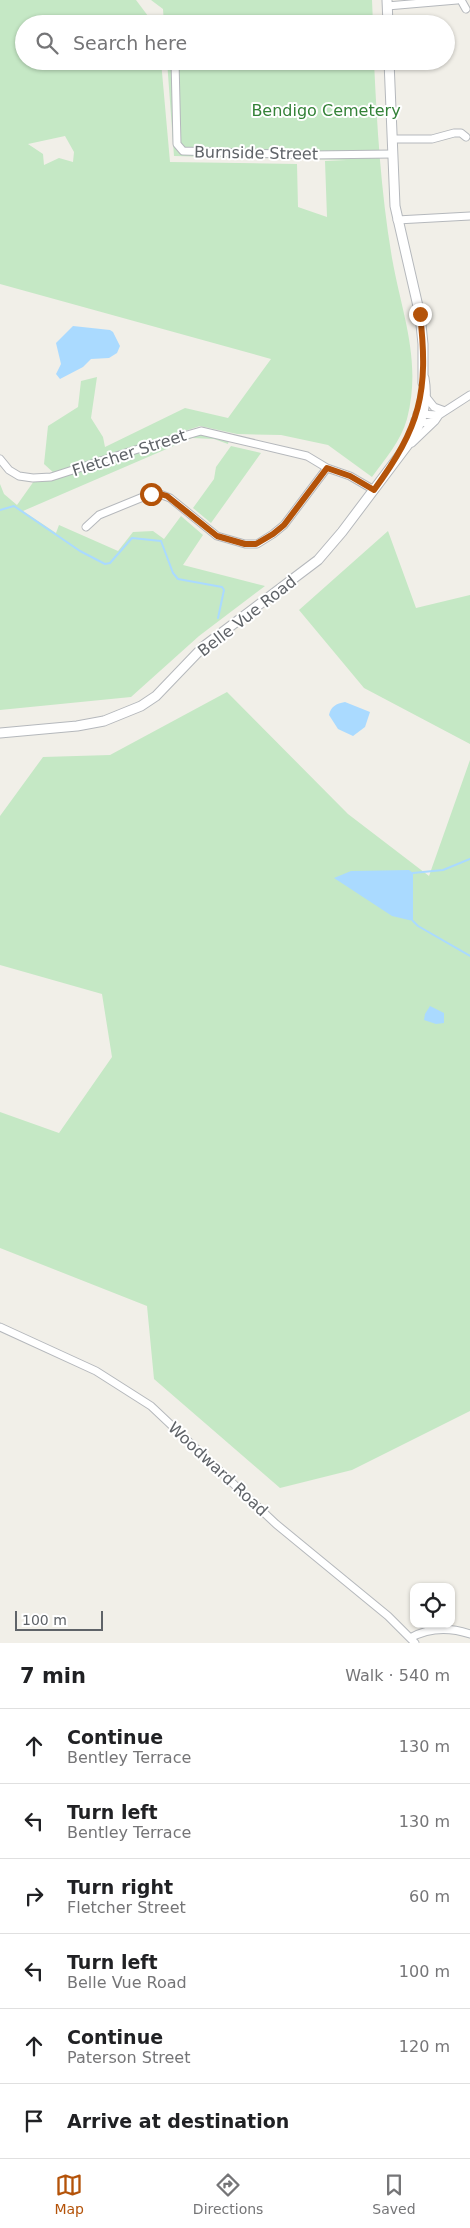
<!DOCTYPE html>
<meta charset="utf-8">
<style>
body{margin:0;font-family:"DejaVu Sans",sans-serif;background:#f2f2f2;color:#202124}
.controls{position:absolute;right:15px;bottom:15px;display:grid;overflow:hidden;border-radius:10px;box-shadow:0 1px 4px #0004}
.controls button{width:45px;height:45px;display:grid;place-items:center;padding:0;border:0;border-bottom:1px solid #e0e0e0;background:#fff;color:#202124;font:25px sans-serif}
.scale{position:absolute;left:15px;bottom:12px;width:88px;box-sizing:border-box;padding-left:5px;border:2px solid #5f6368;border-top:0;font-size:14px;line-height:18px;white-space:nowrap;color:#5f6368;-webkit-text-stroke:4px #fff;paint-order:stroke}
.stop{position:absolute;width:15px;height:15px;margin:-11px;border:4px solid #b45309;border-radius:50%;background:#fff}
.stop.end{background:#b45309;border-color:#fff;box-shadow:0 1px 5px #0008}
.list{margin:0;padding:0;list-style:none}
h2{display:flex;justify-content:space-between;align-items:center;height:65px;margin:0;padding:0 20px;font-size:21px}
h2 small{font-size:16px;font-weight:400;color:#757577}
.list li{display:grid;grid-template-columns:32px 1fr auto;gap:15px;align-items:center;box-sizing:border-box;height:75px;padding:0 20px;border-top:1px solid #e0e0e0}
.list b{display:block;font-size:19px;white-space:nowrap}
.list p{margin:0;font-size:16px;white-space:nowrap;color:#757577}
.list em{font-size:16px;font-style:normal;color:#757577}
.icon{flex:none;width:28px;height:28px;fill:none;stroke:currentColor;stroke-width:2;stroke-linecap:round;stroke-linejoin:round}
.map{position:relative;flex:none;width:470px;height:1643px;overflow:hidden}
.search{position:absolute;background:#fff;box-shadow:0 1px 4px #0004;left:15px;right:15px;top:15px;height:55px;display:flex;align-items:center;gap:12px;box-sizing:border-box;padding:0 18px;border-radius:28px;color:#757577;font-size:19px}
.sheet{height:515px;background:#fff}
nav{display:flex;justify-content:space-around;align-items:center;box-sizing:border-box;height:70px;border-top:1px solid #e0e0e0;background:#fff;font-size:14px;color:#757577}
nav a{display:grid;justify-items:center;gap:2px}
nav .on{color:#b45309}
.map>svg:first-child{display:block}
</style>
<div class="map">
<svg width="470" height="1643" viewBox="0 0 470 1643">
<rect width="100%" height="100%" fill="#f1efe8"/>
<!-- green -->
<path fill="#c5e8c5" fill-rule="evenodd" d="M0 0H136L154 24H24V61H161L170 162 297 164 298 207 327 217 325 161 347 160 174 156 167 61H374C377 127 381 193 392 258 402 315 422 360 407 419 401 441 385 459 372 477L328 445 281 435 237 434 200 426 55 474 44 464 48 426 78 407 81 381 97 377 91 418 103 437 105 447 185 408 228 418 271 359 0 284ZM65 136 74 152 73 162 59 158 44 165 43 154 28 144Z
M151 0H372L373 24H164L163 9Z
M205 432 229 440 228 444 214 439 192 438 23 511 56 533 59 525 118 551 133 532 153 531 164 539 181 516 203 535 183 565 265 586 199 636 131 697 0 710V484L4 494 17 505 34 481Z
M231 446 261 453 211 523 193 508 214 479 216 467Z
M388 531 416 608 470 595V744L364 688 299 610Z
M227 692 348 814 429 876 470 760V1411L352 1470 280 1488 154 1379 147 1306 0 1248V1112L59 1133 112 1057 102 994 0 965V816L43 757 110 755Z"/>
<!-- water -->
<path fill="#aadaff" d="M73 326 110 330 113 332 120 346 117 353 109 358 91 359 83 367 60 379 56 374 61 364 56 343Z
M345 702 370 712 365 727 353 736 338 729 329 715C331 706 336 704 345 702Z
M409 870 413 873V921L392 916 334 878 351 871Z
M430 1006 444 1013V1023L436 1024 424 1020 425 1014Z"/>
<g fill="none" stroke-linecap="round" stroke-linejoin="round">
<!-- stream -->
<path stroke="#aadaff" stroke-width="2" d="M0 510 14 506 80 551 105 564 110 563 132 538 161 541 173 573 178 579 222 587 224 590 218 618
M413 873 443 870 470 859
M413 921 418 926 470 956"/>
<!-- minor casing -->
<g stroke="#b5b8bc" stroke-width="9">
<path id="minor" d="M461 0 466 9
M387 6 457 0
M175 61 177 144 183 151 311 155 393 154
M392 139H432L454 133H461L466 137
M397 220 470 216
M426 397 434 407 445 411
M417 414 439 415
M415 420 426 423 435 421 439 415 470 395
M412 443 435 421
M0 459 9 470 19 476 33 478 51 477 135 450 201 431 307 456 327 468 350 476 374 490
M86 527 99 515 148 495 157 493 170 498 217 536 245 544H257L273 534 284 525 327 468
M0 1327 96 1371 151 1406 276 1524 388 1616 415 1643
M410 1638C430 1627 449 1627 470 1634"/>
</g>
<!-- tertiary casing -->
<g stroke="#b5b8bc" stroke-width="11">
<path id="tertiary" d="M387 0 388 24
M389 61 395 206 420 315 423 344V383
M0 733 77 726 104 721 141 706 156 696 203 647 318 560 342 532 412 439C423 419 428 401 424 378"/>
</g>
<!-- minor -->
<use href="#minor" stroke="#fff" stroke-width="7"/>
<!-- tertiary -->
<use href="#tertiary" stroke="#fff" stroke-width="9"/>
</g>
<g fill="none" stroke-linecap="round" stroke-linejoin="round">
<!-- route -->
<path stroke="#b45309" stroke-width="6" d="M151 494 157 493 167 496 217 536 245 544H256L273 534 284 525 327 468 350 476 374 490C420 427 429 393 420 314"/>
</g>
<g text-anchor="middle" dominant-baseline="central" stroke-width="4" stroke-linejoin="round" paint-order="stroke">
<!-- park labels -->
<g font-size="16" fill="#348238" stroke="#fff">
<text x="326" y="110">Bendigo Cemetery</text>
</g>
<!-- street labels -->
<g font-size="16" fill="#5f6368" stroke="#fff">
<text transform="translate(256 153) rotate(1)">Burnside Street</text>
<text transform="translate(129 453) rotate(-18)">Fletcher Street</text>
<text transform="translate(247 616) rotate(-38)">Belle Vue Road</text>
<text transform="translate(218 1469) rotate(43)">Woodward Road</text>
</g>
</g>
</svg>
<div class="controls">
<button><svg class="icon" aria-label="locate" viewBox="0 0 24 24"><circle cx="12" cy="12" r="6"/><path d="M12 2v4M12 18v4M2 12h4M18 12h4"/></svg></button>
</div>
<div class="scale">100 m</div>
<div class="stop" style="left:151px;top:494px"></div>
<div class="stop end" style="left:420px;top:314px"></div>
<div class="search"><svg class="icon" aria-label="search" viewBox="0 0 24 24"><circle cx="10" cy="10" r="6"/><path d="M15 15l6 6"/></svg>Search here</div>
</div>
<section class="sheet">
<h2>7 min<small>Walk · 540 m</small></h2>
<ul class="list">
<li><svg class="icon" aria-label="ahead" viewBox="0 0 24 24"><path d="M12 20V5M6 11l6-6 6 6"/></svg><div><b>Continue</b><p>Bentley Terrace</p></div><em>130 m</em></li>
<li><svg class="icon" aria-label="left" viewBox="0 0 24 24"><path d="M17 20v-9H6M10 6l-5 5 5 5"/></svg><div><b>Turn left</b><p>Bentley Terrace</p></div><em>130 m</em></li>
<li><svg class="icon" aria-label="right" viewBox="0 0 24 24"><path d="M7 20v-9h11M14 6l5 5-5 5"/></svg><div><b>Turn right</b><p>Fletcher Street</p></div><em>60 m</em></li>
<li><svg class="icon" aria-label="left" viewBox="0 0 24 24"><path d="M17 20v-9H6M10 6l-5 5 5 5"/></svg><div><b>Turn left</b><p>Belle Vue Road</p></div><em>100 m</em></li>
<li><svg class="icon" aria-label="ahead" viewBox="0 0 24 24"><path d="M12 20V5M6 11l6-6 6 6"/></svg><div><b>Continue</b><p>Paterson Street</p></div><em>120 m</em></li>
<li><svg class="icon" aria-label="arrive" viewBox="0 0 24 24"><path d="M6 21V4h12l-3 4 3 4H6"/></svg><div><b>Arrive at destination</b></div></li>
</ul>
</section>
<nav>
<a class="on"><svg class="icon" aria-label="map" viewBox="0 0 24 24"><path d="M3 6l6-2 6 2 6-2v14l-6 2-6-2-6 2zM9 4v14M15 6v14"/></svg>Map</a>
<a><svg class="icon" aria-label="directions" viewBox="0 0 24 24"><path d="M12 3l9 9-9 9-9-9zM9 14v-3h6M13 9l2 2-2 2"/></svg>Directions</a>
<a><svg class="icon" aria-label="saved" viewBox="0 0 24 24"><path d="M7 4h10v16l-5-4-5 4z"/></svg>Saved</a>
</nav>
